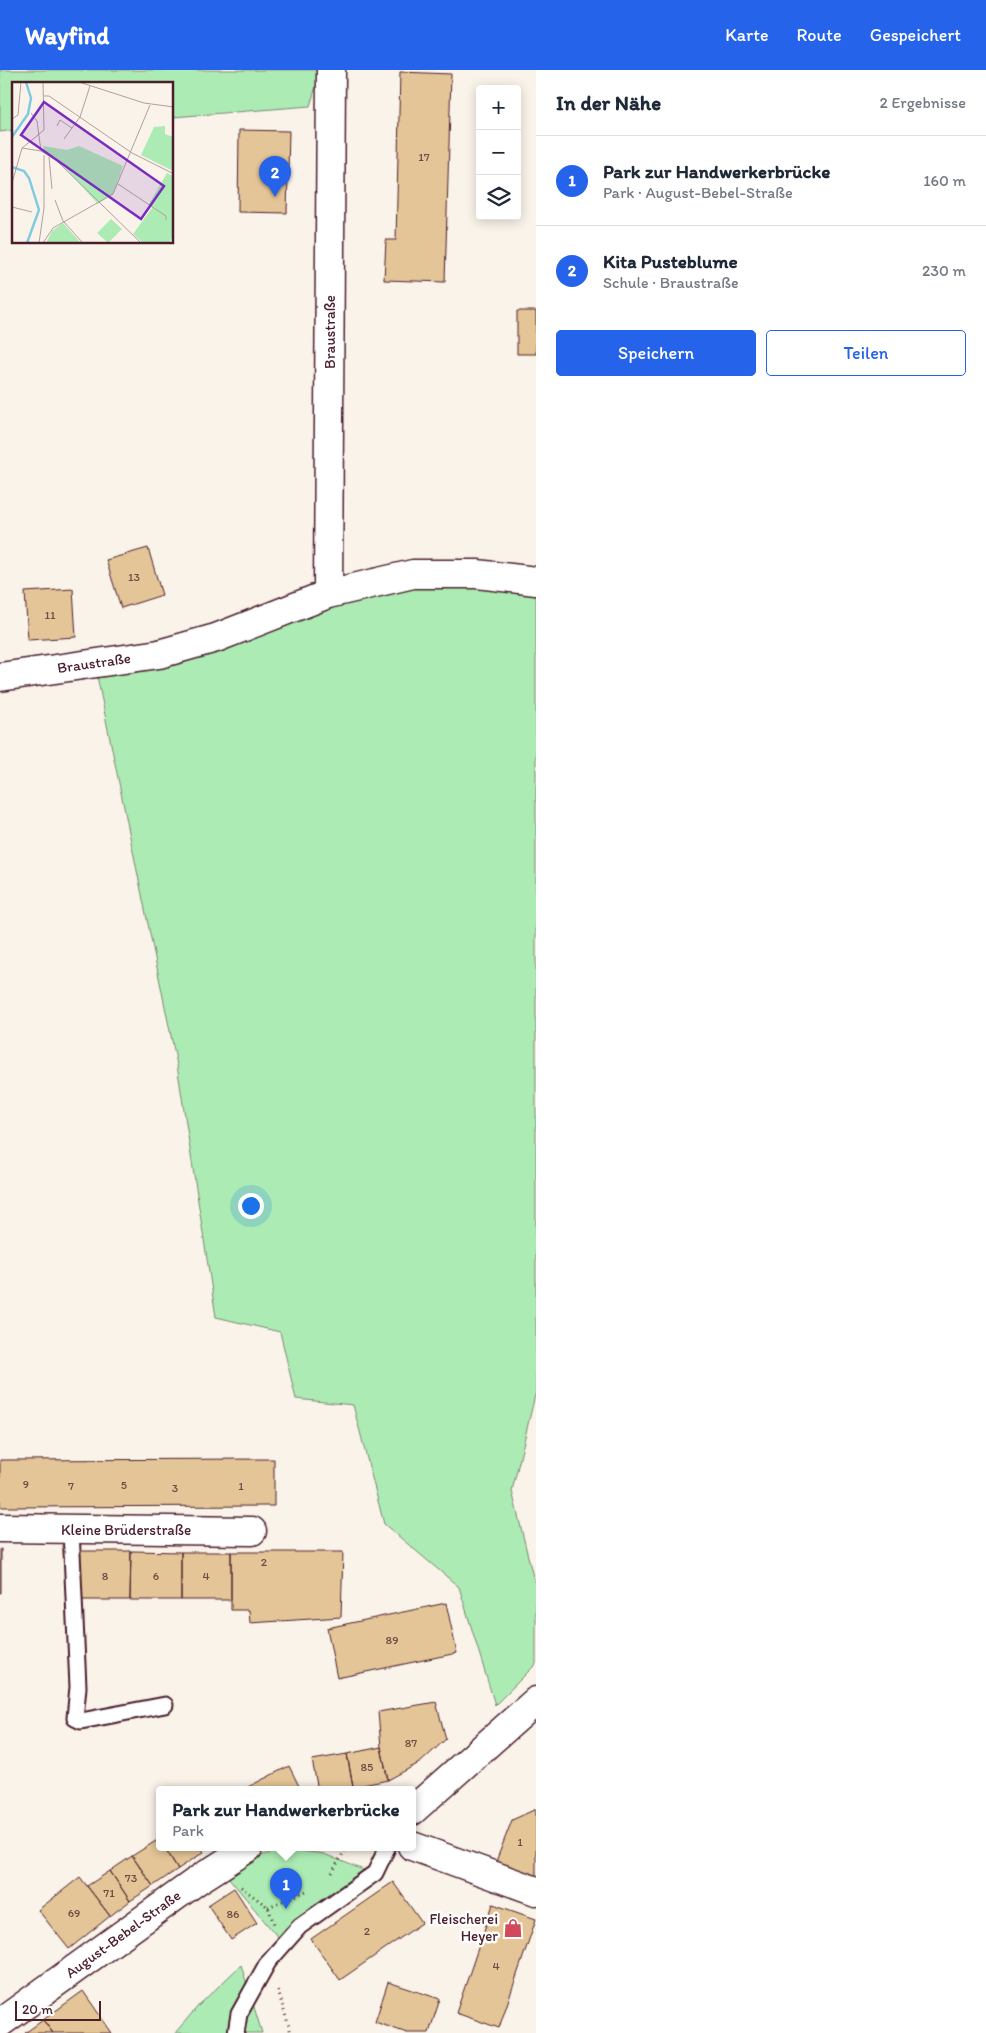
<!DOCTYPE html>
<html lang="de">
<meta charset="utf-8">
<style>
body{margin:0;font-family:Itim,sans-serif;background:#f2f2f3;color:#1f2937}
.controls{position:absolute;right:15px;top:15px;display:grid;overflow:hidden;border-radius:5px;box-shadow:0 2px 12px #0003}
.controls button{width:45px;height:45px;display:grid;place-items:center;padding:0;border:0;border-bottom:1px solid #e0e1e3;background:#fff;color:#1f2937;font:25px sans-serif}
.scale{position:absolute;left:15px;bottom:12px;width:86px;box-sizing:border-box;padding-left:5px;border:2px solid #4a1f2b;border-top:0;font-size:14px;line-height:18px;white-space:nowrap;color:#4a1f2b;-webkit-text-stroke:4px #fff;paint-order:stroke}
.you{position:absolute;left:250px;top:1135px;width:18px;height:18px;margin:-12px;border:4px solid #fff;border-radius:50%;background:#1a73e8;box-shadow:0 0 0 8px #1a73e833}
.badge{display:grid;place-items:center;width:32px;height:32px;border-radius:50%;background:#2563eb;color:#fff;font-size:16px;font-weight:700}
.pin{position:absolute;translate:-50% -41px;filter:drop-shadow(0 1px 2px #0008)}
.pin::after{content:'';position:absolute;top:26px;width:18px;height:15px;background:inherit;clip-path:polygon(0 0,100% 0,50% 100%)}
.popup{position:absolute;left:156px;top:1716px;width:260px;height:65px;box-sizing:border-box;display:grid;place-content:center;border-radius:5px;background:#fff;filter:drop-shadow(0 1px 4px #0005);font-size:16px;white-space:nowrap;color:#747a83}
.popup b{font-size:19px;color:#1f2937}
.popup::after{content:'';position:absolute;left:50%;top:100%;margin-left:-10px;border:10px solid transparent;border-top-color:#fff}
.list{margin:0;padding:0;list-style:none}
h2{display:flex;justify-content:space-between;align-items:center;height:65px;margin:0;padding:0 20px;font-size:21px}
h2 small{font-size:16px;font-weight:400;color:#747a83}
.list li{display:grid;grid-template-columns:32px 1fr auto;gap:15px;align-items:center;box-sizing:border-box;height:90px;padding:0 20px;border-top:1px solid #e0e1e3}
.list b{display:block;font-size:19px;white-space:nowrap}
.list p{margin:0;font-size:16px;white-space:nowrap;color:#747a83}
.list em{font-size:16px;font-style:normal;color:#747a83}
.actions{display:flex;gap:10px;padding:15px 20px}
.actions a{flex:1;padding:11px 0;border:1px solid #2563eb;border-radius:5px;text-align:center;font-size:18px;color:#2563eb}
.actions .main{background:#2563eb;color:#fff}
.icon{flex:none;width:28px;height:28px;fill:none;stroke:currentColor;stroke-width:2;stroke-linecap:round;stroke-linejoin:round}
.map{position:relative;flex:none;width:536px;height:1963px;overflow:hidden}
header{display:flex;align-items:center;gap:30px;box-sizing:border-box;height:70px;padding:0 25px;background:#2563eb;color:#fff}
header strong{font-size:24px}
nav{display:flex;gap:28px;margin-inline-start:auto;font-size:18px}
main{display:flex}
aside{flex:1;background:#fff}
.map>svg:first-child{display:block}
</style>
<header>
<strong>Wayfind</strong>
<nav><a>Karte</a><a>Route</a><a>Gespeichert</a></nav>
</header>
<main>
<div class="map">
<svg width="536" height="1963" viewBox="0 0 536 1963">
<rect width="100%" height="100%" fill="#faf3ea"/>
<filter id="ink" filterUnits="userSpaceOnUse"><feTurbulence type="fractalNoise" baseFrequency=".02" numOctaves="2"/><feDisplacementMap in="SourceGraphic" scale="10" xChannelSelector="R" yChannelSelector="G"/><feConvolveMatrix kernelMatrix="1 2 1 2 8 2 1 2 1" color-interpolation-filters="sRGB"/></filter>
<g filter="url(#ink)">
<!-- green -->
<path fill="#acecb4" stroke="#7b8670" d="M0 0H321L310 36 173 47 172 14H14V60L0 62Z
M413 504 536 511V1321L512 1421 536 1519V1594L495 1635 459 1517 384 1454 353 1335 296 1329 280 1262 216 1247 177 995 97 606Z
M287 1779 324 1784 366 1801 280 1870 229 1808 263 1785Z
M241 1895 262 1963H175L199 1935Z"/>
<!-- building -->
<path fill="#e4c597" stroke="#4a1f2b" d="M400 2 451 4 445 212 384 210 386 170H396Z
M239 60 289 61 287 143 238 142Z
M517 241H536V284H517Z
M148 478 162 525 121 538 106 490Z
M73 519 76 567 28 570 25 522Z
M274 1389V1436L0 1437V1390Z
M0 1479H1V1523H0Z
M80 1481H131L130 1530H80Z
M131 1481 181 1482V1530H130Z
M181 1482H231V1530H181Z
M231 1482H343L341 1547 250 1553 249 1540H231Z
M446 1533 457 1583 337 1608 327 1558Z
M436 1632 446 1669 421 1692 388 1710 381 1677 378 1642Z
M381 1677 388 1710 353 1717 347 1684Z
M347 1684 353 1717 334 1720H318L312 1690Z
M289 1696 301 1720H242Z
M536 1739V1808L495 1794 512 1750Z
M159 1769 160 1778H165L178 1799 153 1816 132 1786Z
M165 1778H201L204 1782 178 1799Z
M132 1786 153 1816 130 1831 110 1801Z
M110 1801 130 1831 110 1846 87 1816Z
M80 1807 110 1846 69 1879 38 1840Z
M393 1812 422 1853 340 1910 311 1869Z
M234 1818 257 1853 231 1870 208 1835Z
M493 1834 536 1849 499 1958 456 1943Z
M388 1912 440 1929 429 1963H407L375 1952Z
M83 1921 112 1963H53L43 1950Z
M43 1950 53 1963H25Z"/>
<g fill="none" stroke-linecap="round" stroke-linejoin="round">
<!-- lane casing -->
<g stroke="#4a1f2b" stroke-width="19">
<path id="lane" d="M71 1460 78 1617 75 1648 81 1651 165 1635
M236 1963 239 1944 268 1892 300 1856 375 1803 387 1778"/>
</g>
<!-- street casing -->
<g stroke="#4a1f2b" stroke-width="31">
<path id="street" d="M328 524 331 0
M0 607 159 584 216 568 328 524 413 504H477L536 511
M0 1458 252 1461
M412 1741 536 1631"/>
</g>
<!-- secondary casing -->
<g stroke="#4a1f2b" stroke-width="31">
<path id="secondary" d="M412 1776 536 1821
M0 1953 198 1810 248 1778"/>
</g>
<!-- path -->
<path stroke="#4a1f2b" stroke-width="3" stroke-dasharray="1 4" stroke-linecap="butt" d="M332 1803 346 1778
M241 1817 268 1837 274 1854
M268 1837 309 1820
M278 1921 291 1963"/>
<!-- lane -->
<use href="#lane" stroke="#fff" stroke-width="15"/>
<!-- street -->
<use href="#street" stroke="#fff" stroke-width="28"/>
<!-- secondary -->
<use href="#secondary" stroke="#fff" stroke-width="28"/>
</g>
</g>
<!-- icons -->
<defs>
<g id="shop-bare" transform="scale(1.5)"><path d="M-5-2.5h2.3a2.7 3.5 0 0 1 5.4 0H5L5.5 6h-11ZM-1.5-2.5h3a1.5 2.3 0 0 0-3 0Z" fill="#d1495b" stroke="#fff" stroke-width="2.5" paint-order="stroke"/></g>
</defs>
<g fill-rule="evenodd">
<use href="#shop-bare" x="513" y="1858"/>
</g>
<g text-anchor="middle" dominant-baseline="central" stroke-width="5" stroke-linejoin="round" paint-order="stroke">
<!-- number labels -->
<g font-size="12" fill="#704846">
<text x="424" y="87">17</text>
<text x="134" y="507">13</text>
<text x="50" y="545">11</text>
<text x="26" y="1414">9</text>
<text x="124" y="1415">5</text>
<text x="71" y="1416">7</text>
<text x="241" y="1416">1</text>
<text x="175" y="1418">3</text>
<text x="264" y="1492">2</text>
<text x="105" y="1506">8</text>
<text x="156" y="1506">6</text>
<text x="206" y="1506">4</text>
<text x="392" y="1570">89</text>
<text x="411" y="1673">87</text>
<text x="367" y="1697">85</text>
<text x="520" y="1772">1</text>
<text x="131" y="1808">73</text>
<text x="109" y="1823">71</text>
<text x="74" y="1843">69</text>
<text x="233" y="1844">86</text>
<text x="367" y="1861">2</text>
<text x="496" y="1896">4</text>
</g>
<!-- street labels -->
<g font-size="15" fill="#4a1f2b" stroke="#fff">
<text transform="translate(330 262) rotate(-90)">Braustraße</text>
<text transform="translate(94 593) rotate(-8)">Braustraße</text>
<text x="126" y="1460">Kleine Brüderstraße</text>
<text transform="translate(123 1864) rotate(-36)">August-Bebel-Straße</text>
</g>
<!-- poi labels -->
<g font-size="15" fill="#4a1f2b" stroke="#fff" text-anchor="end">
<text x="498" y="1849">Fleischerei<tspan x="498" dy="17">Heyer</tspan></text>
</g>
</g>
<!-- overview -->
<g transform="translate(12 12)">
<rect width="161" height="161" fill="#faf3ea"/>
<path d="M153 44V52L161 55V89L129 73 142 45ZM31 64 55 68 67 64 111 84 101 112 86 122 43 75 32 70ZM155 91 161 94V154L157 161H131L121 152 140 126 137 122ZM99 137 110 147 96 161 85 151ZM51 141 69 161H34L40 149Z" fill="#acecb4"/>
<path fill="none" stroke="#80cbe0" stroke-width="2.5" d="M0 55 16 32 19 16 14 0M0 85 12 89 17 96 27 128 15 161"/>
<path fill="none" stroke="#b49e9e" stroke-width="1" d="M67 0 132 21 162 25M32 14H37L120 71 162 92M19 31 25 39 29 69M0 37 6 33 9 0M45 44 48 38 60 46M52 57 68 35 78 4M10 66 29 69 44 78 129 161M37 75 40 107M0 101 10 66 32 48 31 0M106 102 154 134V138M43 118 51 139 71 161M0 125 20 130M27 161 32 126V73M31 161 41 146 101 112 138 23"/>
<path fill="#7b2cbf" fill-opacity="0.15" stroke="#7b2cbf" stroke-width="2.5" d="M32 20 152 104 129 137 9 53Z"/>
<rect width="161" height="161" fill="none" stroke="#4a1f2b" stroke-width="2.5"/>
</g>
</svg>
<div class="controls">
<button>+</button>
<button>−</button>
<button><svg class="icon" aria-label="layers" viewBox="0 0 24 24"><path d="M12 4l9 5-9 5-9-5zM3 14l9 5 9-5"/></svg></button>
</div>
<div class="scale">20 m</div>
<div class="you"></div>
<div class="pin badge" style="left:286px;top:1839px">1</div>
<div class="popup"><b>Park zur Handwerkerbrücke</b>Park</div>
<div class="pin badge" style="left:275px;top:127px">2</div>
</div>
<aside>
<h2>In der Nähe<small>2 Ergebnisse</small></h2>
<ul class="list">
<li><span class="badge">1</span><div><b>Park zur Handwerkerbrücke</b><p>Park · August-Bebel-Straße</p></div><em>160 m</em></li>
<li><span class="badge">2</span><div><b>Kita Pusteblume</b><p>Schule · Braustraße</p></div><em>230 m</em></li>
</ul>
<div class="actions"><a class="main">Speichern</a><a>Teilen</a></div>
</aside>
</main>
